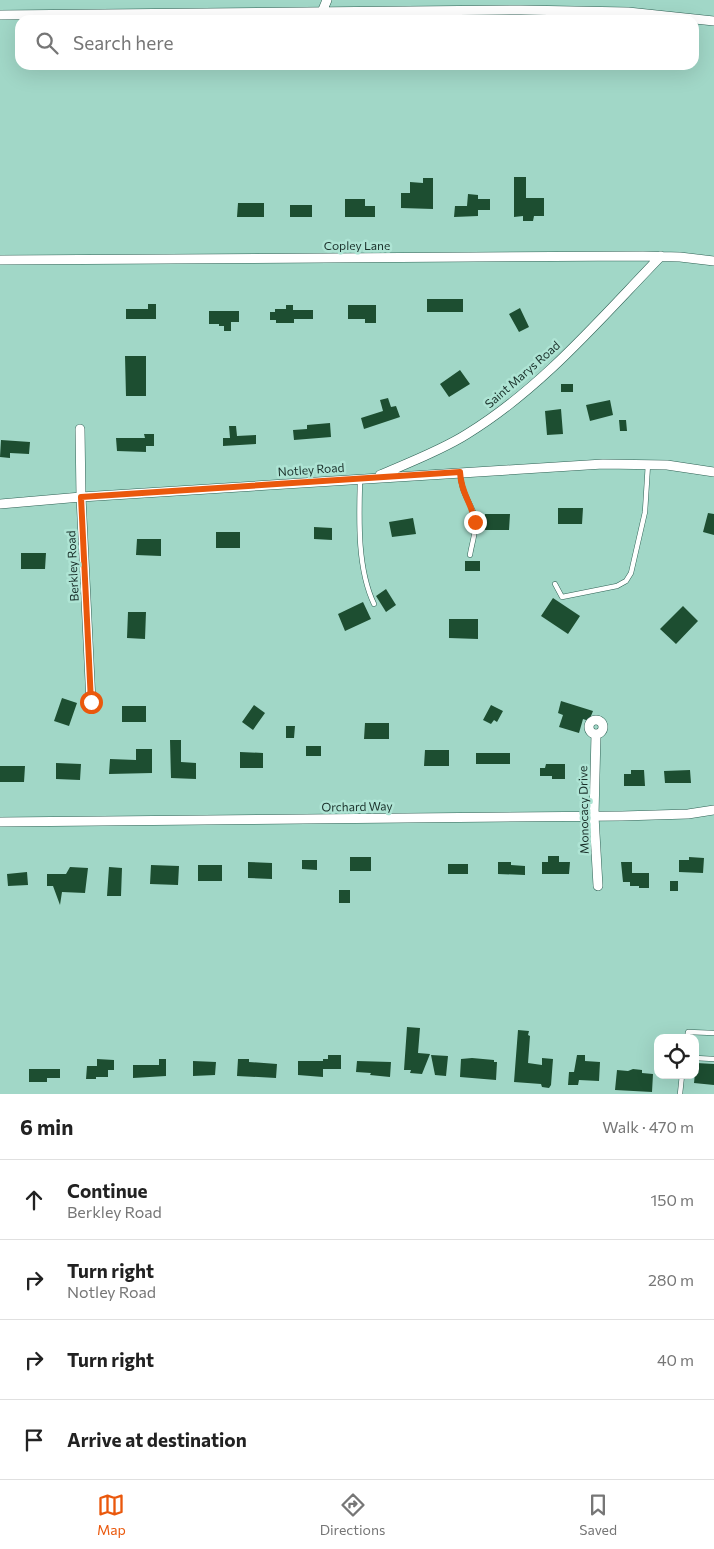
<!DOCTYPE html>
<meta charset="utf-8">
<style>
body{margin:0;font-family:Commissioner,sans-serif;background:#f6f6f6;color:#222}
.controls{position:absolute;right:15px;bottom:15px;display:grid;overflow:hidden;border-radius:10px;box-shadow:0 5px 20px #0002}
.controls button{width:45px;height:45px;display:grid;place-items:center;padding:0;border:0;border-bottom:1px solid #e0e0e0;background:#fff;color:#222;font:25px sans-serif}
.stop{position:absolute;width:15px;height:15px;margin:-11px;border:4px solid #ea580c;border-radius:50%;background:#fff}
.stop.end{background:#ea580c;border-color:#fff;box-shadow:0 1px 5px #0008}
.list{margin:0;padding:0;list-style:none}
h2{display:flex;justify-content:space-between;align-items:center;height:65px;margin:0;padding:0 20px;font-size:21px}
h2 small{font-size:16px;font-weight:400;color:#767676}
.list li{display:grid;grid-template-columns:32px 1fr auto;gap:15px;align-items:center;box-sizing:border-box;height:80px;padding:0 20px;border-top:1px solid #e0e0e0}
.list b{display:block;font-size:19px;white-space:nowrap}
.list p{margin:0;font-size:16px;white-space:nowrap;color:#767676}
.list em{font-size:16px;font-style:normal;color:#767676}
.icon{flex:none;width:28px;height:28px;fill:none;stroke:currentColor;stroke-width:2;stroke-linecap:round;stroke-linejoin:round}
.map{position:relative;flex:none;width:714px;height:1094px;overflow:hidden}
.search{position:absolute;background:#fff;box-shadow:0 5px 20px #0002;left:15px;right:15px;top:15px;height:55px;display:flex;align-items:center;gap:12px;box-sizing:border-box;padding:0 18px;border-radius:15px;color:#767676;font-size:19px}
.sheet{height:385px;background:#fff}
nav{display:flex;justify-content:space-around;align-items:center;box-sizing:border-box;height:70px;border-top:1px solid #e0e0e0;background:#fff;font-size:14px;color:#767676}
nav a{display:grid;justify-items:center;gap:2px}
nav .on{color:#ea580c}
.map>svg:first-child{display:block}
</style>
<div class="map">
<svg width="714" height="1094" viewBox="0 0 714 1094">
<rect width="100%" height="100%" fill="#a1d7c7"/>
<!-- building -->
<path fill="#1d4e31" d="M514 177H526V198H544V216H534L533 221H523V216L514 217Z
M423 178H433V209L401 208V193H410V182L423 183Z
M468 194 478 195V199H490V210H478V216L454 217 455 206H467Z
M345 199H365V206H375V217H345Z
M238 203H264V217H237Z
M290 205H312V217H290Z
M427 299H463V312H427Z
M148 304H156V319H126V309H148Z
M286 305H293V310H313V319H294V323H276V320H270V312H275V309H286Z
M348 305H376V323H365V319H348Z
M520 308 529 327 519 332 509 314Z
M209 311H239V322H231V331H224V326H219V324H209Z
M125 356H146V396H126Z
M460 370 470 384 449 397 440 384Z
M561 384H573V392H561Z
M388 398 391 407 396 406 400 417 364 429 361 418 383 411 380 400Z
M610 400 613 415 590 421 586 405Z
M561 409 563 434 547 435 545 411Z
M619 420H626L627 431H620Z
M330 423 331 437 294 440 293 430 307 429V425Z
M229 426H236L237 436 256 435V444L223 446V438H230Z
M144 434H154V446H146V452L117 451 116 438H145Z
M1 440 30 442 29 454 10 453V458L0 457Z
M558 508H583L582 524H558Z
M708 513 714 514V535L703 532Z
M485 514H510L509 530H485Z
M413 518 416 534 392 537 389 522Z
M314 527 332 528V540L314 539Z
M216 532H240V548H216Z
M137 539H161V556L136 555Z
M21 553H46L45 569H21Z
M465 561H480V571H465Z
M386 589 396 605 386 612 376 596Z
M553 598 580 616 568 634 541 616Z
M363 602 371 619 345 631 338 614Z
M683 606 698 621 676 644 660 629Z
M128 612H146L145 639 127 638Z
M449 619H478V639L449 638Z
M62 698 77 703 69 726 54 721Z
M561 701 593 711 589 721 583 719 579 733 559 727 563 715 558 713Z
M254 705 265 713 253 730 242 722Z
M491 705 503 711 497 722 494 720 491 724 483 720Z
M122 706H146V722H122Z
M365 723H389V739H364Z
M286 726H295L294 738H286Z
M170 740H181V762L196 763V779L171 778Z
M306 746H321V756H306Z
M136 749H152V773L109 774 110 759 136 760Z
M425 750H449V766H424Z
M240 752 263 753V768H240Z
M476 753H510V764H476Z
M56 763 81 764 80 780 56 779Z
M546 764H565V779H552V776H540V768H545Z
M0 766H25L24 782H0Z
M631 770H644L645 786H624V774H631Z
M690 770 691 783H665L664 771Z
M548 856H559V862H570L569 874H542V862H548Z
M350 857H371V871H350Z
M689 857 704 858 703 873 679 872V860H689Z
M302 860H317V870L302 869Z
M248 862 272 863V879L248 878Z
M498 862H511V865L525 866V875L498 874Z
M621 862H632V873H649V888H639V886H630V882H623Z
M448 864H468V874H448Z
M151 865 179 866 178 885 150 884Z
M198 865H222V881H198Z
M70 867 88 868 85 893 62 892 60 905 53 886H47V874H66Z
M109 867 122 868 121 896H107Z
M27 872 28 885 8 886 7 874Z
M670 881H678V891H670Z
M339 890H350V903H339Z
M407 1027 420 1028 418 1053 430 1054 422 1074 410 1073 411 1070H404Z
M518 1030 529 1031 528 1035 530 1036 528 1063 542 1065V1058L553 1059 551 1085 549 1088 542 1087 541 1084 514 1082Z
M328 1055H341V1069H323V1077L298 1075V1061H323V1059H328Z
M431 1055 448 1056 446 1076 435 1075Z
M577 1055H585V1061L600 1062 599 1081 579 1080 578 1085H568L569 1072H574Z
M472 1058 494 1060V1062H497L496 1080 460 1077 461 1059Z
M97 1059 114 1060V1070H108V1077H96V1079H86L87 1066H97Z
M159 1059H166V1076L133 1078V1065H159Z
M238 1059H249V1062L277 1064 276 1078 237 1076Z
M193 1061 216 1062 215 1075 193 1076Z
M357 1061 391 1062 390 1077 370 1075 371 1073 356 1072Z
M696 1063 714 1064V1085L694 1083Z
M29 1069H60V1078H47V1082H29Z
M633 1069 642 1070V1073L653 1074 652 1092 615 1090 617 1070 628 1071Z"/>
<g fill="none" stroke-linecap="round" stroke-linejoin="round">
<!-- service casing -->
<g stroke="#2e6154" stroke-width="5.5">
<path id="service" d="M460 472C461 492 468 498 474 514 478 527 472 542 470 555
M360 480C359 519 357 568 374 604
M555 584 562 597 617 586 626 581 631 573 645 512 648 464
M687 1038 688 1032 714 1033
M695 1058 714 1059
M680 1094 682 1075"/>
</g>
<!-- minor casing -->
<g stroke="#2e6154" stroke-width="10">
<path id="minor" d="M322 12 327 0
M0 15 521 10 628 12 714 21
M0 260 643 256 680 257 714 261
M80 429 81 497 91 702
M380 475C408 463 442 450 467 434 542 388 600 319 661 256
M0 504 81 497 603 464 667 465 714 472
M589 727a7 7 0 1 1 14 0a7 7 0 1 1-14 0Z
M596 734 594 816 598 886
M0 822 622 816 688 814 714 810"/>
</g>
<!-- service -->
<use href="#service" stroke="#fff" stroke-width="4.5"/>
<!-- minor -->
<use href="#minor" stroke="#fff" stroke-width="9"/>
</g>
<g fill="none" stroke-linecap="round" stroke-linejoin="round">
<!-- route -->
<path stroke="#ea580c" stroke-width="6" d="M91 702 81 497 460 472C461 494 472 503 475 522"/>
</g>
<g text-anchor="middle" dominant-baseline="central" stroke-width="5" stroke-linejoin="round" paint-order="stroke">
<!-- street labels -->
<g font-size="12" fill="#1a302a" stroke="#aee4d4">
<text x="357" y="245">Copley Lane</text>
<text transform="translate(522 374) rotate(-41)">Saint Marys Road</text>
<text transform="translate(311 469) rotate(-4)">Notley Road</text>
<text transform="translate(72 566) rotate(-93)">Berkley Road</text>
<text transform="translate(357 806) rotate(-1)">Orchard Way</text>
<text transform="translate(583 810) rotate(-91)">Monocacy Drive</text>
</g>
</g>
</svg>
<div class="controls">
<button><svg class="icon" aria-label="locate" viewBox="0 0 24 24"><circle cx="12" cy="12" r="6"/><path d="M12 2v4M12 18v4M2 12h4M18 12h4"/></svg></button>
</div>
<div class="stop" style="left:91px;top:702px"></div>
<div class="stop end" style="left:475px;top:522px"></div>
<div class="search"><svg class="icon" aria-label="search" viewBox="0 0 24 24"><circle cx="10" cy="10" r="6"/><path d="M15 15l6 6"/></svg>Search here</div>
</div>
<section class="sheet">
<h2>6 min<small>Walk · 470 m</small></h2>
<ul class="list">
<li><svg class="icon" aria-label="ahead" viewBox="0 0 24 24"><path d="M12 20V5M6 11l6-6 6 6"/></svg><div><b>Continue</b><p>Berkley Road</p></div><em>150 m</em></li>
<li><svg class="icon" aria-label="right" viewBox="0 0 24 24"><path d="M7 20v-9h11M14 6l5 5-5 5"/></svg><div><b>Turn right</b><p>Notley Road</p></div><em>280 m</em></li>
<li><svg class="icon" aria-label="right" viewBox="0 0 24 24"><path d="M7 20v-9h11M14 6l5 5-5 5"/></svg><div><b>Turn right</b></div><em>40 m</em></li>
<li><svg class="icon" aria-label="arrive" viewBox="0 0 24 24"><path d="M6 21V4h12l-3 4 3 4H6"/></svg><div><b>Arrive at destination</b></div></li>
</ul>
</section>
<nav>
<a class="on"><svg class="icon" aria-label="map" viewBox="0 0 24 24"><path d="M3 6l6-2 6 2 6-2v14l-6 2-6-2-6 2zM9 4v14M15 6v14"/></svg>Map</a>
<a><svg class="icon" aria-label="directions" viewBox="0 0 24 24"><path d="M12 3l9 9-9 9-9-9zM9 14v-3h6M13 9l2 2-2 2"/></svg>Directions</a>
<a><svg class="icon" aria-label="saved" viewBox="0 0 24 24"><path d="M7 4h10v16l-5-4-5 4z"/></svg>Saved</a>
</nav>
